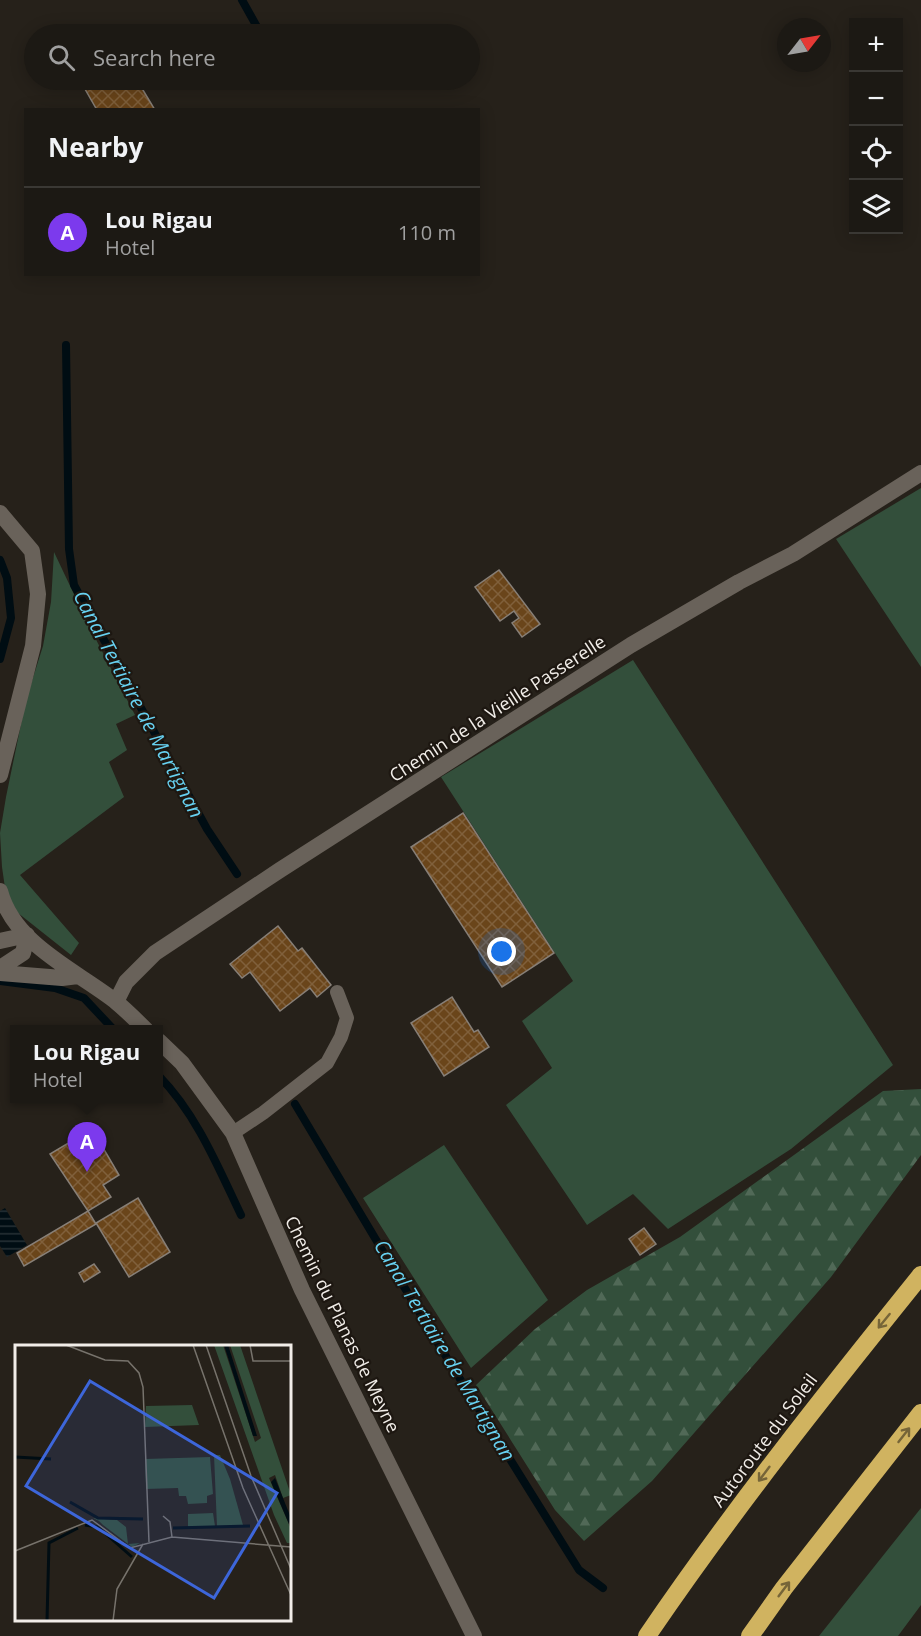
<!DOCTYPE html>
<meta charset="utf-8">
<style>
body{margin:0;font-family:"Open Sans",sans-serif;background:#292622;color:#f1f3f6}
.controls{position:absolute;right:18px;top:18px;display:grid;overflow:hidden;border-radius:0px;box-shadow:0 3px 15px #0003}
.controls button{width:54px;height:54px;display:grid;place-items:center;padding:0;border:0;border-bottom:2px solid #3a3834;background:#1c1914;color:#f1f3f6;font:30px sans-serif}
.compass{position:absolute;left:777px;top:18px;width:54px;height:54px;border-radius:50%;background:#1c1914;box-shadow:0 3px 15px #0003;rotate:59deg}
.you{position:absolute;left:502px;top:952px;width:21px;height:21px;margin:-15px;border:4px solid #fff;border-radius:50%;background:#1a73e8;box-shadow:0 0 0 9px #1a73e833}
.badge{display:grid;place-items:center;width:39px;height:39px;border-radius:50%;background:#7c3aed;color:#fff;font-size:20px;font-weight:700}
.pin{position:absolute;translate:-50% -50px;filter:drop-shadow(0 2px 3px #0008)}
.pin::after{content:'';position:absolute;top:32px;width:21px;height:18px;background:inherit;clip-path:polygon(0 0,100% 0,50% 100%)}
.popup{position:absolute;left:10px;top:1025px;width:153px;height:78px;box-sizing:border-box;display:grid;place-content:center;border-radius:0px;background:#1c1914;filter:drop-shadow(0 2px 4px #0005);font-size:20px;white-space:nowrap;color:#a0a0a0}
.popup b{font-size:22px;color:#f1f3f6}
.popup::after{content:'';position:absolute;left:50%;top:100%;margin-left:-12px;border:12px solid transparent;border-top-color:#1c1914}
.list{margin:0;padding:0;list-style:none}
h2{display:flex;justify-content:space-between;align-items:center;height:78px;margin:0;padding:0 24px;font-size:26px}
h2 small{font-size:20px;font-weight:400;color:#a0a0a0}
.list li{display:grid;grid-template-columns:39px 1fr auto;gap:18px;align-items:center;box-sizing:border-box;height:90px;padding:0 24px;border-top:2px solid #3a3834}
.list b{display:block;font-size:22px;white-space:nowrap}
.list p{margin:0;font-size:20px;white-space:nowrap;color:#a0a0a0}
.list em{font-size:20px;font-style:normal;color:#a0a0a0}
.icon{flex:none;width:33px;height:33px;fill:none;stroke:currentColor;stroke-width:2;stroke-linecap:round;stroke-linejoin:round}
.map{position:relative;flex:none;width:921px;height:1636px;overflow:hidden}
.search{position:absolute;background:#1c1914;box-shadow:0 3px 15px #0003;left:24px;top:24px;width:456px;height:66px;display:flex;align-items:center;gap:15px;box-sizing:border-box;padding:0 21px;border-radius:33px;color:#a0a0a0;font-size:22px}
.panel{position:absolute;background:#1c1914;box-shadow:0 3px 15px #0003;left:24px;top:108px;width:456px;height:168px;border-radius:0px}
.map>svg:first-child{display:block}
</style>
<div class="map">
<svg width="921" height="1636" viewBox="0 0 921 1636">
<defs>
<pattern id="forest-firs" width="22" height="20" patternUnits="userSpaceOnUse" patternTransform="scale(1.5)"><rect width="22" height="20" fill="#334f3b"/><path d="M5 1l3.5 6h-7zM16 11l3.5 6h-7z" fill="#516957"/></pattern>
<pattern id="water-rules" width="6" height="5" patternUnits="userSpaceOnUse" patternTransform="scale(1.5)"><rect width="6" height="5" fill="#000d13"/><path d="M0 2.5h6" fill="none" stroke="#263135"/></pattern>
<pattern id="building-cross-hatch" width="8" height="8" patternUnits="userSpaceOnUse" patternTransform="scale(1.5)"><rect width="8" height="8" fill="#6a451a"/><path d="M0 0l8 8M0 8l8-8" fill="none" stroke="#80603b"/></pattern>
</defs>
<rect width="100%" height="100%" fill="#26211a"/>
<!-- grass -->
<path fill="#334f3b" d="M921 488V667L836 539Z
M54 552 89 626 135 715 116 724 127 750 109 762 124 797 20 875 79 943 71 955 18 913 6 895 2 867 0 833 6 797 26 700 43 646 51 602Z
M633 660 893 1065 791 1149 668 1229 633 1194 587 1225 506 1105 552 1068 522 1021 573 981 441 777Z
M444 1145 548 1300 471 1368 363 1198Z
M921 1508V1605L898 1636H819Z"/>
<!-- forest -->
<path fill="url(#forest-firs)" d="M921 1089V1155L831 1277 652 1481 584 1541 555 1510 476 1385 535 1329 587 1290 680 1237 883 1091Z"/>
<!-- water -->
<path fill="url(#water-rules)" d="M5 1208 27 1245 7 1257 0 1246V1211Z"/>
<g fill="none" stroke-linecap="round" stroke-linejoin="round">
<!-- stream -->
<path stroke="#000d13" stroke-width="8" d="M242 0 261 34
M66 345 69 549 74 585 207 829 237 874
M0 560 7 578 11 618 0 659
M0 981 55 988 84 998 114 1030
M159 1076C197 1115 218 1167 241 1215
M295 1104 437 1342 579 1570 603 1588"/>
</g>
<!-- building -->
<path fill="url(#building-cross-hatch)" stroke="#877f77" stroke-width="1.5" d="M102 80H137L155 110H97L85 89Z
M499 570 540 624 522 637 512 623 519 618 514 611 500 621 475 587Z
M463 813 554 953 502 987 411 847Z
M278 926 298 951 302 948 331 985 317 997 310 988 280 1011 250 972 242 978 230 964Z
M452 997 474 1032 478 1030 489 1047 444 1076 411 1023Z
M92 1129 119 1175 103 1185 111 1197 88 1211 50 1154Z
M138 1198 170 1252 129 1277 96 1223Z
M88 1211 96 1224 24 1266 17 1253Z
M644 1228 656 1244 640 1255 629 1239Z
M94 1264 100 1272 84 1282 79 1273Z"/>
<g fill="none" stroke-linecap="round" stroke-linejoin="round">
<!-- service -->
<path stroke="#69625a" stroke-width="14" d="M233 1133 263 1113 327 1063 341 1037 347 1018 337 992"/>
<!-- minor -->
<path stroke="#69625a" stroke-width="16" d="M0 513 32 551 38 594 33 646 0 775
M0 891C14 944 75 970 115 1001 126 1010 136 1020 146 1030
M0 941 27 935
M0 968 23 953 27 935
M0 973 62 978 78 976
M116 1002 126 982 155 953 280 870 631 645 739 582 793 554 921 473
M159 1041 182 1063 233 1133 302 1290 474 1636"/>
<!-- motorway -->
<path stroke="#d0b360" stroke-width="18" d="M647 1636C732 1511 826 1393 921 1275
M750 1636 784 1588 921 1413"/>
</g>
<!-- one-way arrows -->
<defs><path id="oneway-shaft" d="M-6 0H5M1.5-3L5.5 0L1.5 3" fill="none" stroke-width="1.6" stroke-linecap="round" stroke-linejoin="round" transform="scale(1.5)"/></defs>
<g stroke="#766538">
<use href="#oneway-shaft" transform="translate(884 1321) rotate(129)"/>
<use href="#oneway-shaft" transform="translate(904 1435) rotate(-52)"/>
<use href="#oneway-shaft" transform="translate(764 1474) rotate(127)"/>
<use href="#oneway-shaft" transform="translate(784 1589) rotate(-53)"/>
</g>
<g text-anchor="middle" dominant-baseline="central" stroke-width="4.5" stroke-linejoin="round" paint-order="stroke">
<!-- street labels -->
<g font-size="18" fill="#f1ede8" stroke="#1d1711">
<text transform="translate(497 708) rotate(-33)">Chemin de la Vieille Passerelle</text>
<text transform="translate(343 1324) rotate(64)">Chemin du Planas de Meyne</text>
<text transform="translate(764 1440) rotate(-53)">Autoroute du Soleil</text>
</g>
<!-- water labels -->
<g font-size="20" font-style="italic" fill="#67d1f1" stroke="#1d1711">
<text transform="translate(139 704) rotate(62)">Canal Tertiaire de Martignan</text>
<text transform="translate(445 1350) rotate(59)">Canal Tertiaire de Martignan</text>
</g>
</g>
<!-- overview -->
<g transform="translate(15 1345)">
<rect width="276" height="276" fill="#26211a"/>
<path d="M199 0H208L240 97 246 93 215 0H225L276 150 268 153 260 130 254 133 276 184V198H272L259 170ZM177 60 184 80 130 82 131 61ZM195 112 198 149 192 151V158L173 159 171 151H164L163 143 131 144 130 114ZM198 168 200 181 173 182V169ZM78 173 102 175 111 182 113 199 125 198 117 202 88 180 84 176Z" fill="#334f3b"/>
<path d="M199 110H205L215 134 228 180 202 182Z" fill="#334f3b"/>
<path d="M209 0H213L242 91H238ZM260 133 276 173 274 179 256 137Z" fill="#000d13"/>
<path fill="none" stroke="#000d13" stroke-width="3" d="M0 112 36 114M55 157 83 173 128 174M70 180 83 182 117 212M158 183 235 181M32 276 34 198 63 183"/>
<path fill="none" stroke="#77736c" stroke-width="1.5" d="M51 0 90 15 113 16 124 28 128 42 134 197M178 0 228 143 276 250M191 0 236 131 276 224M235 0 238 16H276M148 171 155 177 157 192M0 206 77 175 115 203 157 192 276 202M98 276 102 244 128 199"/>
<path fill="#3d66da" fill-opacity="0.15" stroke="#3d66da" stroke-width="3" d="M75 36 262 148 199 253 11 141Z"/>
<rect width="276" height="276" fill="none" stroke="#f1ede8" stroke-width="3"/>
</g>
</svg>
<div class="controls">
<button>+</button>
<button>−</button>
<button><svg class="icon" aria-label="locate" viewBox="0 0 24 24"><circle cx="12" cy="12" r="6"/><path d="M12 2v4M12 18v4M2 12h4M18 12h4"/></svg></button>
<button><svg class="icon" aria-label="layers" viewBox="0 0 24 24"><path d="M12 4l9 5-9 5-9-5zM3 14l9 5 9-5"/></svg></button>
</div>
<svg class="compass" viewBox="-18 -18 36 36"><path d="M0-13l5 13h-10z" fill="#e53935"/><path d="M0 13l5-13h-10z" fill="#a0a0a0"/></svg>
<div class="you"></div>
<div class="pin badge" style="left:87px;top:1172px">A</div>
<div class="popup"><b>Lou Rigau</b>Hotel</div>
<div class="search"><svg class="icon" aria-label="search" viewBox="0 0 24 24"><circle cx="10" cy="10" r="6"/><path d="M15 15l6 6"/></svg>Search here</div>
<section class="panel">
<h2>Nearby<small></small></h2>
<ul class="list">
<li><span class="badge">A</span><div><b>Lou Rigau</b><p>Hotel</p></div><em>110 m</em></li>
</ul>
</section>
</div>
